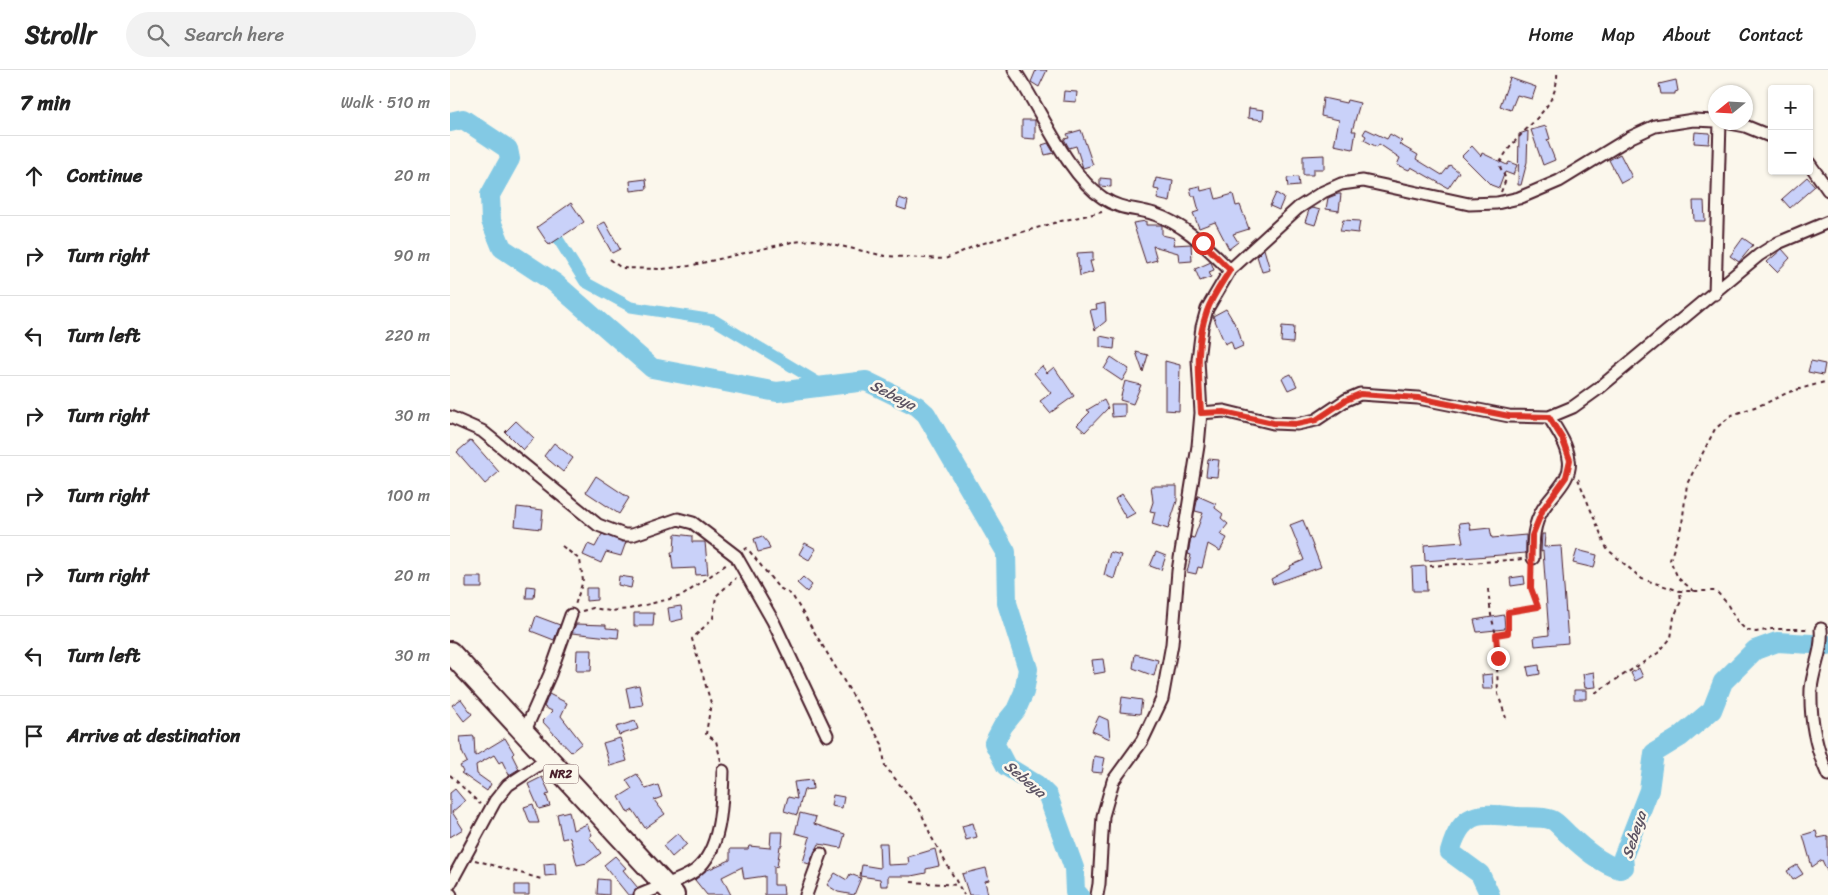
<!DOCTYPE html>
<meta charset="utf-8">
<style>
body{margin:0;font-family:Sriracha,sans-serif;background:#f2f2f2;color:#222}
.controls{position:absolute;right:15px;top:15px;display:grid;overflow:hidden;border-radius:5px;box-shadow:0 1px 4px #0004}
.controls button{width:45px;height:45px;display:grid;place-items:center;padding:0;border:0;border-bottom:1px solid #e0e0e0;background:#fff;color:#222;font:25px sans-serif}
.compass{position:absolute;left:1258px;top:15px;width:45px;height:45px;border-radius:50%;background:#fff;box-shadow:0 1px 4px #0004;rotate:252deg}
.stop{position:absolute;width:15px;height:15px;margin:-11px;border:4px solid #d93025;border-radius:50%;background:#fff}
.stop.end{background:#d93025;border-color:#fff;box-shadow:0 1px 5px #0008}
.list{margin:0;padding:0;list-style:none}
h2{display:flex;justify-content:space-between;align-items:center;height:65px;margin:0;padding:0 20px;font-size:21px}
h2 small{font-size:16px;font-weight:400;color:#767676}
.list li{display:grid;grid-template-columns:32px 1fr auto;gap:15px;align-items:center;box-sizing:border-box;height:80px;padding:0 20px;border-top:1px solid #e0e0e0}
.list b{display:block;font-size:19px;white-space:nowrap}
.list em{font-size:16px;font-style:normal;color:#767676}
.icon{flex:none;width:28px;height:28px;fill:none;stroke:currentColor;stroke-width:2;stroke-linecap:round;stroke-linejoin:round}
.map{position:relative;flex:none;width:1378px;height:825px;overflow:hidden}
header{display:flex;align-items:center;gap:30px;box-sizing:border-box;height:70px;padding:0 25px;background:#fff;border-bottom:1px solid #e0e0e0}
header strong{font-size:24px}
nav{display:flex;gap:28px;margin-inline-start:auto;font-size:18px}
.search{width:350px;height:45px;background:#f2f2f2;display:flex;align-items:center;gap:12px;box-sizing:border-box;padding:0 18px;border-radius:28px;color:#767676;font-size:19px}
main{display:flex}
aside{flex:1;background:#fff}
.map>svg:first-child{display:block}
</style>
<header>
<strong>Strollr</strong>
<div class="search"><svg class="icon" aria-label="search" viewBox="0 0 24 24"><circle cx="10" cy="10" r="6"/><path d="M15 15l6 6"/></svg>Search here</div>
<nav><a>Home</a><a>Map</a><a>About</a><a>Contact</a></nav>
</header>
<main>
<aside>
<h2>7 min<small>Walk · 510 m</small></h2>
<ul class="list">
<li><svg class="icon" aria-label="ahead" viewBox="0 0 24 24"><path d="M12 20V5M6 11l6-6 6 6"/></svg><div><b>Continue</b></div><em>20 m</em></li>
<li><svg class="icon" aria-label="right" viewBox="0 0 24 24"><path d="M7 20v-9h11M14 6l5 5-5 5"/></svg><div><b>Turn right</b></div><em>90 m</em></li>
<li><svg class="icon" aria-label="left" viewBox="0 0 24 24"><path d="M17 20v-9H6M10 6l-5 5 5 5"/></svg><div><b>Turn left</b></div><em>220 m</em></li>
<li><svg class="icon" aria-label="right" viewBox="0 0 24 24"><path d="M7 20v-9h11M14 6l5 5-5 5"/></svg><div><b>Turn right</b></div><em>30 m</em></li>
<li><svg class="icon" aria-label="right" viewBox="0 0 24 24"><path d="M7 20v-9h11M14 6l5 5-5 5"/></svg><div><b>Turn right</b></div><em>100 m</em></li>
<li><svg class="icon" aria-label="right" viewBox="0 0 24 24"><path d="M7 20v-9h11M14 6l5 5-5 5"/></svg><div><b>Turn right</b></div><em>20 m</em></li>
<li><svg class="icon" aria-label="left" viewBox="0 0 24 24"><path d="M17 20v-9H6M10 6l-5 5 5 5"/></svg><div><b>Turn left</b></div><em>30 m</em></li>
<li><svg class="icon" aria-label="arrive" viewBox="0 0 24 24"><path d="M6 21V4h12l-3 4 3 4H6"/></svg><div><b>Arrive at destination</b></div></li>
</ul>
</aside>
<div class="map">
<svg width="1378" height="825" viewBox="0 0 1378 825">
<rect width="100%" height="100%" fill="#fbf7ec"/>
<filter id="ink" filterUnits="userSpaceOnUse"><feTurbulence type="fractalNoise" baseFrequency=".02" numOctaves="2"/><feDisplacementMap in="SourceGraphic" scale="10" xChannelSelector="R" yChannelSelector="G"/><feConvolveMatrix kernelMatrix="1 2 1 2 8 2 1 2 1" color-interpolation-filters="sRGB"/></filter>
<g filter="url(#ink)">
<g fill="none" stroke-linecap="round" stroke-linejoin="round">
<!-- canal -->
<path stroke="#83c9e4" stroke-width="11" d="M108 169 135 212 181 237 264 250 374 316"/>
<!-- river -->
<path stroke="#83c9e4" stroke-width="20" d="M0 52 13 49 58 79 60 89 40 125 41 151 52 178 105 213 202 298 327 322 416 311 467 336 476 344 556 482 557 533 578 599 574 622 566 640 553 656 544 673 556 696 587 715 598 726 624 798 625 822 629 825
M1040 825 1030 804 1000 782C1012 740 1029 743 1067 747 1077 748 1092 746 1102 750 1107 752 1114 761 1119 765 1133 778 1151 794 1170 799L1174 797 1173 787 1199 720 1204 683 1230 667 1262 640 1273 612 1305 580 1327 572 1378 575"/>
</g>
<!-- building -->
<path fill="#c9d1f9" stroke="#4a1f2b" d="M586 0H597L589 17 581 12Z
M1060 8 1086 17 1082 29 1067 25 1061 40 1050 36Z
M1226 10 1228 21 1225 22V24H1211L1209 14Z
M614 21 627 22 626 32 613 31Z
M873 28 896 33 897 30 910 33 902 61H906L903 79 884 75 889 50 871 46Z
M799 38 814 40 813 50 798 48Z
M572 50H585V69L572 68Z
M1096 56 1100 69 1097 70 1105 90 1093 95 1081 60Z
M916 59 937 69 940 64 952 71 949 74 968 85 966 89 992 105 1000 95 1009 102 998 118 961 97 959 100 947 95 950 88 929 74 927 77 914 70 916 66 913 64Z
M631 60 643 95 633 98 626 76 619 78 614 69 619 68 617 64Z
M1078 61 1077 92 1071 115H1068L1069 64Z
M1245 62 1260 63 1259 74 1244 73Z
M598 73 604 83 595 85 592 75Z
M1022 76 1031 86 1032 83 1057 95 1059 92 1067 95 1063 105 1055 102 1049 118 1041 115 1012 86Z
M1170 84 1182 107 1171 113 1159 90Z
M874 85V99H863V105H853V86Z
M848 107 849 116 838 117 837 108Z
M1357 107 1365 116 1340 138 1332 129Z
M650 108 661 109V117L650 116Z
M706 108 723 111 720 132 707 129 709 120 704 119Z
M196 109 197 119 181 121 180 111Z
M750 116 751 121 763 118 766 129 783 124 786 136 790 135 799 159 783 164 788 172 779 179 765 152 749 158 743 143 749 141 745 126H742L740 118Z
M826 123 834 128 829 140 820 136Z
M888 124H891L889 141 876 139 878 128Z
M449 128 458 131 456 140 447 137Z
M1243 131H1254L1255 151H1244Z
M121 133 134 152 99 175 87 157Z
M863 138 870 140 865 155 855 152 859 140Z
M893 150 910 151 908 163 890 161Z
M696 151V155H712V165L725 168 723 175 741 174 742 191 729 192 728 183 703 176 707 190 696 193 683 153Z
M155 152 170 179 162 183 147 156Z
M1293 168 1303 175 1289 192 1280 186Z
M814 179 820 200 812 202 807 186Z
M1332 179 1340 188 1327 202 1317 192Z
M643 182V191H640L643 202 630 206 627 183Z
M761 192 764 200 759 202 761 207 750 211 745 199Z
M655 233 656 251 645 260 640 240 647 239 646 235Z
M776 239 788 259 793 276 784 280 781 271 775 274 763 246Z
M832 256 844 257 843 273 831 272Z
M650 266 665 269 664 279 650 277Z
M686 282 698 285 693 302Z
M661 287 679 299 672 311 654 299Z
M715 291 730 295 729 341 715 340Z
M1361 291 1375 294 1373 305 1358 302Z
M592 296 597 303 604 297 624 326 600 343 590 331 601 323 584 303Z
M841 304 847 316 838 320 832 308Z
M675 311 691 315 683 334 670 330Z
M654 330 658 338 635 362 627 355 640 342 637 340Z
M661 334H675V346L662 347Z
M66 351 84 368 73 380 55 362Z
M21 370 49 402 35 414 7 382Z
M104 373 123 388 113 402 94 386Z
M758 389 769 390 767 407 756 406Z
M146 406 179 428 169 444 136 422Z
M701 416H727V431L718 459 702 454 705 442 700 441 703 432Z
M672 424 685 443 676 448 665 429Z
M748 426 766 434 765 438 773 444 771 448 778 454 770 464 777 468 770 481 758 474 752 498 748 497 746 504 737 502 741 485 738 484 741 467 744 468 753 443 745 441Z
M67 437 93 440 91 459 65 456Z
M853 450 871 497 823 514 821 509 841 498 840 496 854 490 840 455Z
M1019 452 1021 460 1040 458 1042 468 1076 465V483L975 491 974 475 1013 472 1009 453Z
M152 464 176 472 171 486 156 482 151 493 133 485 138 474 145 477Z
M225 464 242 466V472H255L258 504 246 505 245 498 223 499 221 482H224Z
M1092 464H1095L1094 477 1111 476 1118 573 1085 576 1084 567 1099 565 1093 481 1091 482Z
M312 466 318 473 320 479 308 482 304 469Z
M355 473 366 479 359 490 349 484Z
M1127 480 1147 485 1144 498 1123 493Z
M660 482 671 485 664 509 654 505Z
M706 482 716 486 711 500 700 496Z
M976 496 977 521H963L962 497Z
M169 506 183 508 181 518 168 515Z
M1074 506 1075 514 1061 516 1060 508Z
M16 507H32V518H16Z
M353 507 362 515 357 522 347 513Z
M77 516 85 517 84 528H76Z
M136 518H147V530L136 531Z
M231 536 233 549 220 552 218 538Z
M184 543H204L203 556H184Z
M1054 545 1055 559 1027 562 1024 550Z
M86 546 110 555 104 570 81 561Z
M126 554 156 555V558L169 559 168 568 122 563Z
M127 580H142L141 601H126Z
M685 584 708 590 704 606 683 598Z
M653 589 655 602 644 604 642 590Z
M1089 595 1090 604 1079 606 1077 597Z
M1189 598 1193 607 1185 611 1181 603Z
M1144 602 1146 617 1135 618 1133 604Z
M1042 604 1043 619H1033L1032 605Z
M189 615 193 635 180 637 176 618Z
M1124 620H1136V629H1124Z
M99 624 117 633 111 646 132 673 121 682 92 651 102 641 94 637Z
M672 627 692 630 690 644 670 642Z
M11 629 22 644 14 651 2 635Z
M649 646 658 650 660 669 642 661Z
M185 651 188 659 169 665 166 657Z
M24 666 25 686 55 668 64 683 62 685 69 699 59 705 52 691 49 693 44 685 26 695 27 704 41 714 37 721 11 703 13 702 10 696 17 692 12 682 10 667Z
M170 668 177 691 160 696 153 673Z
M644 686 655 688 652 703 642 702Z
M187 704 196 719 208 715 212 727 204 730 215 744 195 758 183 740 178 743 169 727 182 719 176 710Z
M92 707 100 724 96 725 100 736 89 739 78 714Z
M362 710 363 719 354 720 347 745 334 741 338 727 347 729 344 712Z
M5 719 15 731 2 742 13 759 0 767V723Z
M383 725 394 727 392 738 381 736Z
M83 734 89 753H80L74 737Z
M119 741 123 760 137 754 142 765 139 767 151 783 137 793 127 795 120 767 112 769 107 744Z
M350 743 366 747 364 754 395 764 391 778 369 774 359 794 353 792 360 767 345 763Z
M523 753 527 767 516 770 512 756Z
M1366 761 1368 768 1378 766V803L1372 790 1362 797 1353 765Z
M321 762H333L332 776H330L327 797 324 796V815H333L334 825H315V806L294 809 292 797 272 807 281 825H257L245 810 255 801 280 790V779H298L299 776 320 778Z
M228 763 237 774 222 787 213 776Z
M429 773H437L438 795 459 794 458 787 485 779 489 796 476 799V803L461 806H438V816H431L430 809 410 806 412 795 430 798Z
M165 786 176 798 173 800 188 818 183 825H178L154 795Z
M105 793 106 805 95 806 94 794Z
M1347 795 1353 804 1343 810 1337 801Z
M536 798 539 810 535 811 538 825H519L512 804Z
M385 803 397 810 400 804 411 808 404 825 388 822 377 815Z
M148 809 159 810V825L147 824Z
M65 815H79V825H65Z"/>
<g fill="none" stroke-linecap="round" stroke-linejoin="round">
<!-- street casing -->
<g stroke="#4a1f2b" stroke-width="15">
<path id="street" d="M564 0C590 37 616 104 653 128 671 140 685 138 704 144 736 155 756 177 780 200
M1275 52 1295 56 1322 67
M1359 93 1378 120
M1265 224 1270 52
M751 343 774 341 823 353 847 354 866 350 896 330 910 324 968 328 1059 346 1099 347 1123 337 1148 319 1309 185 1328 173 1378 152
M0 347 32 361 148 455 174 465H182L228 449 243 453 286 486 323 551 377 665
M1083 488C1083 470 1083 455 1093 439 1102 424 1123 409 1119 389 1117 374 1107 360 1099 347
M1371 559C1373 581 1363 598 1361 619 1360 649 1366 679 1378 705
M74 663 100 604 121 545
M0 814 45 731 58 715 98 689
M0 824 1 825
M190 825C205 818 234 810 246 800 272 779 272 731 273 701
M356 825 371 784
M647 825 649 814 653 746 663 711 692 671 712 629 722 574 728 501 748 376 751 343 748 290 752 257 757 239 780 200 848 138 873 122 891 114 913 111 1019 134 1047 133 1069 128 1109 111 1181 67 1205 56 1243 50 1266 51"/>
</g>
<!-- highway casing -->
<g stroke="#4a1f2b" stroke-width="24">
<path id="highway" d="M0 582 224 825"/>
</g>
<!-- path -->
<path stroke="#4a1f2b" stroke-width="2" stroke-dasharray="4 4" stroke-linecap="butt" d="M1051 122 1056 109 1049 95C1066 58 1110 43 1107 0
M160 189 171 198 212 199 239 196 342 172 364 170 435 186 495 189 527 175 611 151 652 142
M1128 409 1157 479 1192 509 1230 521H1266L1276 532 1287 551 1296 560 1306 562 1321 559H1360
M112 476 130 490 133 511 125 535
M294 480 297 478 328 517 342 525 432 674 435 696 470 740 482 768 514 825
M980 496 1073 489
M1038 519 1041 545 1046 565 1048 624 1056 648
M1244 521 1228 508 1220 490 1232 454 1237 414 1265 359 1282 345 1316 333 1339 322 1378 311
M132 541 143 538 160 541 179 539 232 526 277 494
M1046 565 1058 563V542L1088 537 1081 518 1082 499
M1145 623 1208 583 1221 568 1224 547 1231 531 1230 522
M271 691 266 671 256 664 261 633 242 569 263 548 266 526 286 508
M0 705 30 734
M25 790 91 809
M461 812 508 815"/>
<!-- street -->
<use href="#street" stroke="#fbf7ec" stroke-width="11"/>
<!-- highway -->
<use href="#highway" stroke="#fbf7ec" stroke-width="20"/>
</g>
</g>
<g fill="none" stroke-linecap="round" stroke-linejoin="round" filter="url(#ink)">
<!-- route -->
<path stroke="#d93025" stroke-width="6" d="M753 173 780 200C772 213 762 227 757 241 745 274 749 308 751 343L774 342 823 353 847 354 866 350 896 330 910 324 968 328 1059 346 1099 347 1112 368 1120 390 1116 407 1093 439 1082 466 1081 518 1088 537 1058 542V563L1046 565 1048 588"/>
</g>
<g text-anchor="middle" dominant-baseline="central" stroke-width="5" stroke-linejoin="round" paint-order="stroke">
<!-- shield labels -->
<rect fill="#fbf7ec" stroke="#7f6065" stroke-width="1" x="93.5" y="694.5" width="35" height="19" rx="4"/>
<g font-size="12" font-weight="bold" fill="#4a1f2b">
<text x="111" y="704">NR2</text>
</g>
<!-- water labels -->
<g font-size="15" font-style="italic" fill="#5b5262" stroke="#fbf7ec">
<text transform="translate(443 325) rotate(27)">Sebeya</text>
<text transform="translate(575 709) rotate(40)">Sebeya</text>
<text transform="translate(1184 765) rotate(-72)">Sebeya</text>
</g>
</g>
</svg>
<div class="controls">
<button>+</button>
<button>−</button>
</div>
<svg class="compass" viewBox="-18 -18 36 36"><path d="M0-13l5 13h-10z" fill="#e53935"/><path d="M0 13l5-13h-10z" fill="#767676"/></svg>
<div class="stop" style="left:753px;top:173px"></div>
<div class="stop end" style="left:1048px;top:588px"></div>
</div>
</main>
